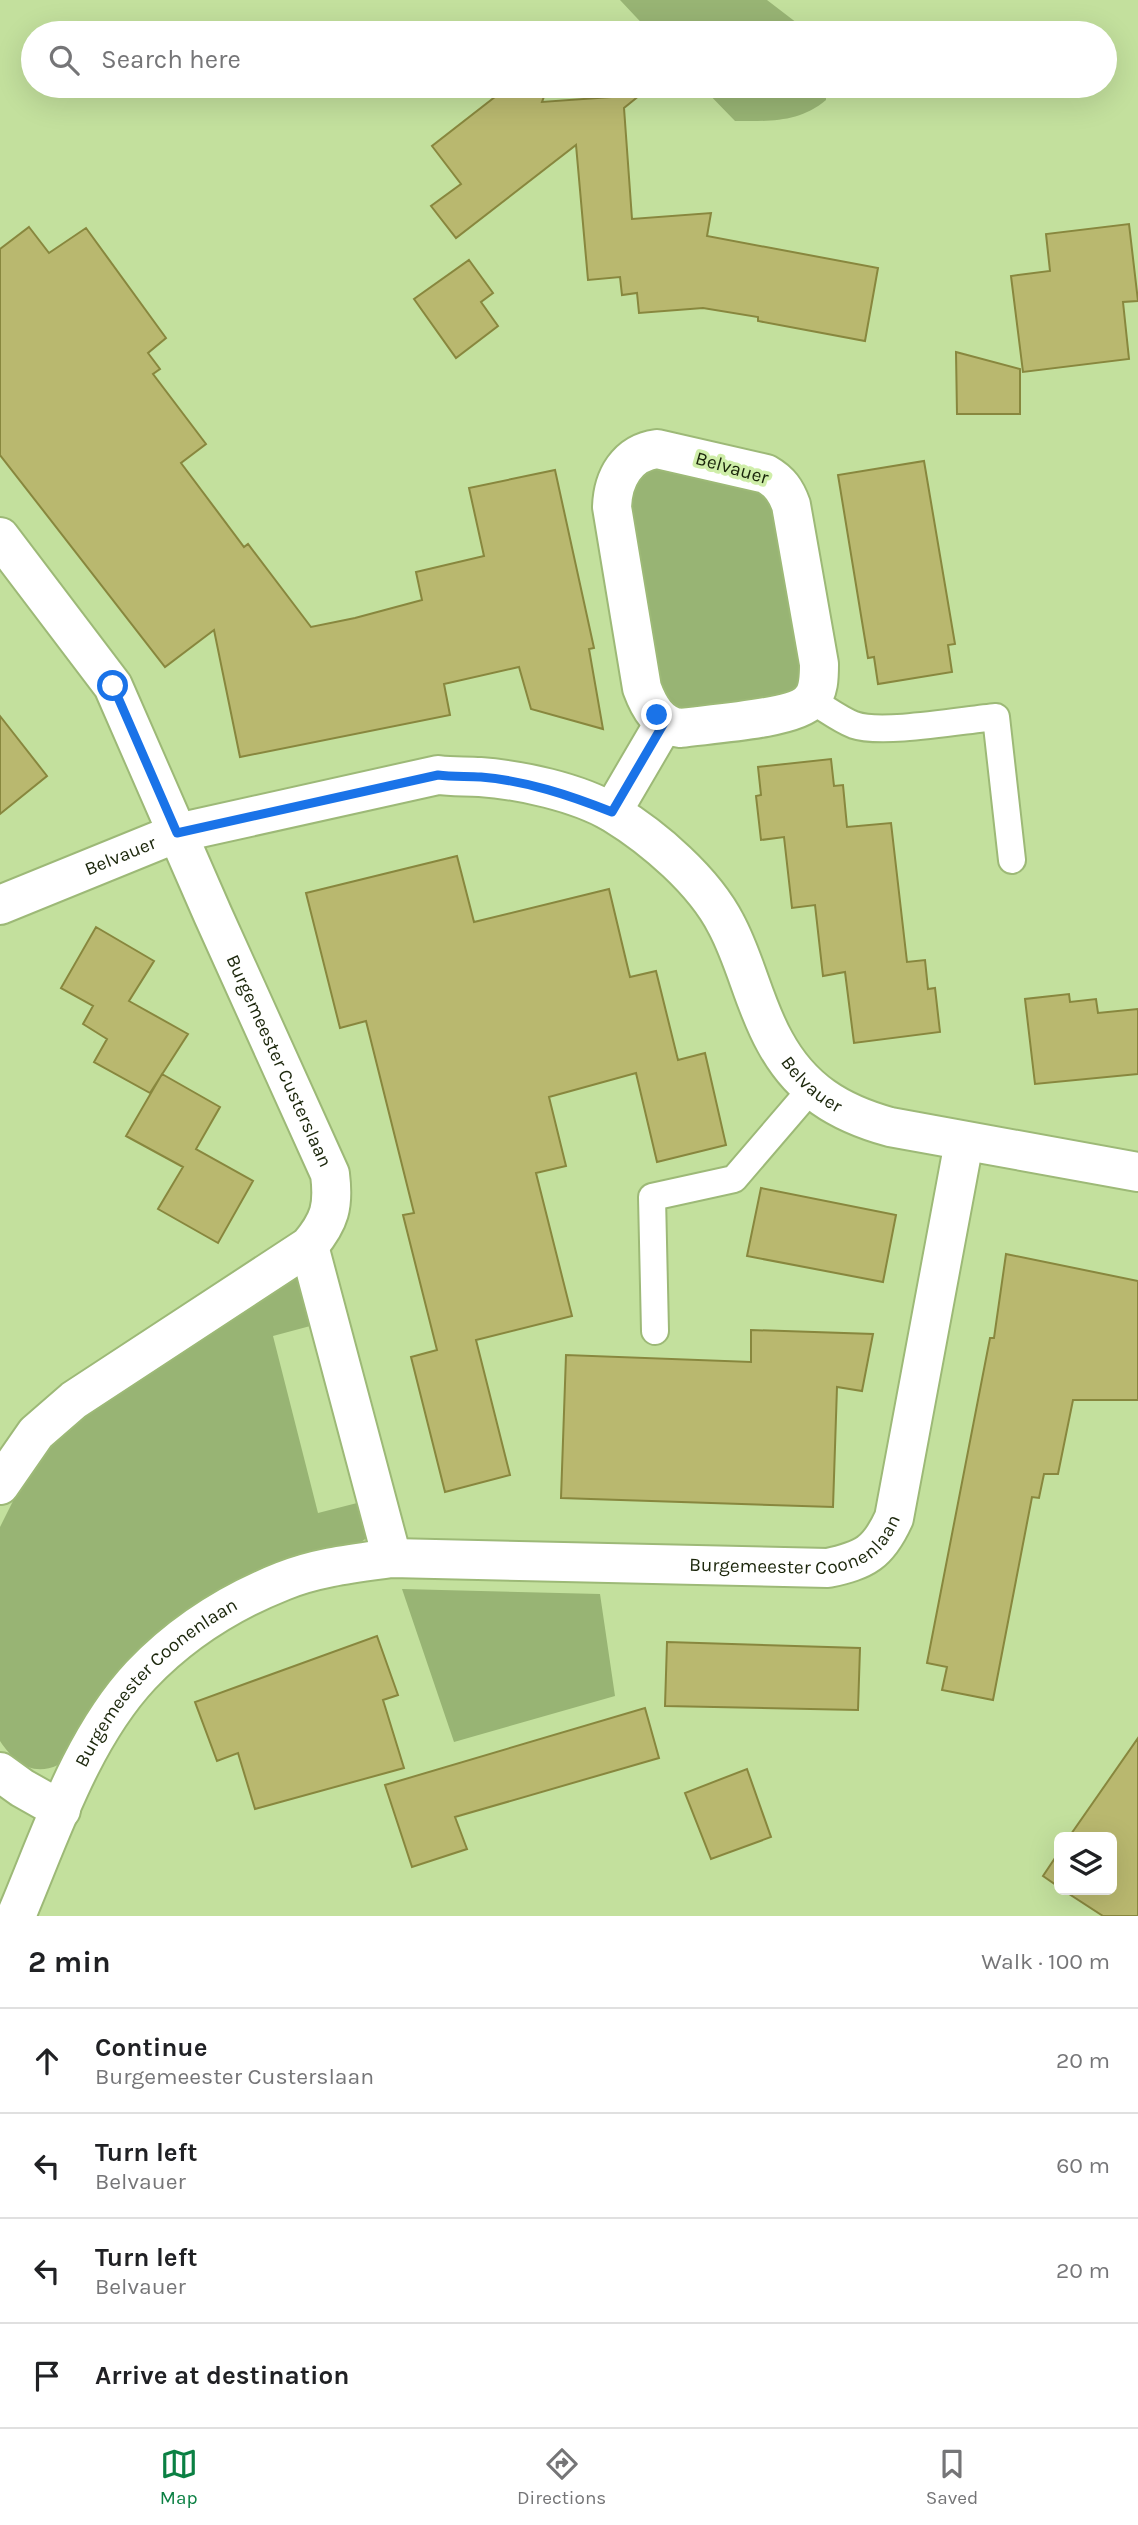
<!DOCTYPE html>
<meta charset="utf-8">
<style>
body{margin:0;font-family:Karla,sans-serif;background:#f2f2f2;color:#202124}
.controls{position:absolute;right:21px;bottom:21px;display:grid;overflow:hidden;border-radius:10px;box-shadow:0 7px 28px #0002}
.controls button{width:63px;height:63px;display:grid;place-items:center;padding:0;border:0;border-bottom:2px solid #e0e0e0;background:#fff;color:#202124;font:35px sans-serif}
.stop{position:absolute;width:21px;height:21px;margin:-16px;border:5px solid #1a73e8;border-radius:50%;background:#fff}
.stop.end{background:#1a73e8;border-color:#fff;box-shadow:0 2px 7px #0008}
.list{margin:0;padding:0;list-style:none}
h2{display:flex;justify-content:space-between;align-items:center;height:91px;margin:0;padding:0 28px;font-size:30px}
h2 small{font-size:23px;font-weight:400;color:#757577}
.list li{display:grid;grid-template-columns:46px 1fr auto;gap:21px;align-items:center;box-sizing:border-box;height:105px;padding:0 28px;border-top:2px solid #e0e0e0}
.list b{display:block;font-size:26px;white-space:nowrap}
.list p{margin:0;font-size:23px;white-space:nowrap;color:#757577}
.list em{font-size:23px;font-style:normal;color:#757577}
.icon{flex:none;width:38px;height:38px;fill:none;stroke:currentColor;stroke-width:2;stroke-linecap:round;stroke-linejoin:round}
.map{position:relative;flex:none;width:1138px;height:1916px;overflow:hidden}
.search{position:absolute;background:#fff;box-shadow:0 7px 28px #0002;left:21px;right:21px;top:21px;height:77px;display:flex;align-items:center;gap:18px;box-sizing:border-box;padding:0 24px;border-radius:38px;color:#757577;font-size:26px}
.sheet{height:511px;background:#fff}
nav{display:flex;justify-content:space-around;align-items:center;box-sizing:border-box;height:98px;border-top:2px solid #e0e0e0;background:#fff;font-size:19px;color:#757577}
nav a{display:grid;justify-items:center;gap:4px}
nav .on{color:#0b8043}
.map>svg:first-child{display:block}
</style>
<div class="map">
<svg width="1138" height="1916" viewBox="0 0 1138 1916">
<rect width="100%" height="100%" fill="#c3e09d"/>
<!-- green -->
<path fill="#98b474" d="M620 0H767L810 33H651Z
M701 86H826V100C799 123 769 121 735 121Z
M652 464 773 495 806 659 800 685 780 699 678 711 663 699 628 488Z
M297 1275 314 1325 273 1336 318 1513 361 1502 368 1537 361 1542C318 1550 279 1561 240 1581L58 1765C32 1777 14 1762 0 1741V1527L20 1487 39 1458 87 1410Z
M402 1589 600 1594 615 1696 454 1742Z"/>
<!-- building -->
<path fill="#b9b86f" stroke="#88873e" stroke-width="2" d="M509 86H548L542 102 640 95 624 108 632 219 711 213 707 236 878 268 865 341 758 321V317L703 308 639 313 637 293 622 295 620 277 588 280 576 145 456 238 431 206 461 184 432 146Z
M1129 224 1138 301 1123 302 1129 359 1023 372 1011 276 1050 271 1046 234Z
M29 227 49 253 86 228 166 338 148 353 160 369 153 374 206 444 181 463 244 547 248 544 311 627 355 618 422 600 416 572 484 556 469 488 555 470 594 648 589 649 603 729 531 709 519 667 444 684 450 715 240 757 214 630 165 667 0 455V249Z
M469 260 493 293 481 302 498 326 456 358 414 299Z
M956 352 1020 369V414H957Z
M924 461 955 644 948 645 952 672 878 684 874 657 868 658 838 475Z
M0 716 47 776 0 814Z
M831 759 834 786 843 785 847 827 891 823 907 962 925 960 928 989 935 988 940 1032 854 1043 845 972 823 976 815 905 792 908 784 837 761 840 756 796 761 795 758 767Z
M457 856 474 922 609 889 630 977 656 971 678 1060 705 1053 726 1145 657 1162 636 1073 549 1097 566 1166 536 1173 572 1316 476 1340 510 1475 445 1492 411 1357 437 1350 403 1215 414 1213 366 1021 340 1028 306 893Z
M96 927 154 961 129 1001 188 1034 150 1093 94 1062 107 1039 83 1024 93 1006 61 988Z
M1069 994 1070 1002 1096 999 1098 1013 1138 1009V1074L1035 1084 1025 999Z
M162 1074 220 1107 196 1149 253 1181 218 1243 158 1209 183 1167 126 1136Z
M761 1188 896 1215 883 1282 747 1256Z
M1006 1254 1138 1281V1400H1073L1058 1474H1044L1039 1498 1032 1497 993 1700 942 1690 947 1667 927 1663 990 1338H994Z
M751 1330 873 1334 862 1391 837 1387 833 1507 561 1498 566 1355 751 1362Z
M377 1636 398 1695 383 1700 404 1768 255 1809 238 1753 217 1761 195 1702Z
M667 1642 860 1648 858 1710 665 1706Z
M645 1708 659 1758 455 1817 467 1849 412 1867 385 1785Z
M1138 1738V1916H1103L1063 1890H1112V1837H1069Z
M747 1769 771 1837 711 1859 685 1793Z
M1059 1852V1887L1043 1876Z"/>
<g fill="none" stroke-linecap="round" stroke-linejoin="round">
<!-- service casing -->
<g stroke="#9db977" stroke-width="30">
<path id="service" d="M811 700C825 708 839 719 854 725 882 735 963 720 996 717L1012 860
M655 1331 652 1197 734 1179 812 1088"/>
</g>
<!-- minor casing -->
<g stroke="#9db977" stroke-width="42">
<g id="minor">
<path d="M657 449 766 474C780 482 786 491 791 505L819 664C819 677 819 692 810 701 794 719 707 724 680 728 659 725 649 707 642 688L612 507C613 478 627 453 657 449Z"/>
<path id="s1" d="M0 537 113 686 213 915 330 1174C334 1206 330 1221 309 1246L74 1400 36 1433 0 1485"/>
<path d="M612 812 664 723"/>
<path id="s2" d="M0 905 177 833 438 775C452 777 466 776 480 777 521 780 577 792 613 813 654 838 704 881 726 924 746 961 754 1005 775 1042 801 1090 839 1113 890 1127L1138 1172"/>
<path d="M309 1246 392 1558"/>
<path d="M0 1772 22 1788 61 1810"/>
<path id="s3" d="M16 1916C50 1836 81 1739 141 1675 180 1634 230 1602 283 1581 317 1567 356 1563 392 1558L828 1568C865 1560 878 1553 894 1518L964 1142"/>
</g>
</g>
<!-- service -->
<use href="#service" stroke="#fff" stroke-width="26"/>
<!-- minor -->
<use href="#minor" stroke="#fff" stroke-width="38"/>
</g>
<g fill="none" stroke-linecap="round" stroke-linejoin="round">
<!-- route -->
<path stroke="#1a73e8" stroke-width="9" d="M113 686 177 833 438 775C452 777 467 776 481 777 527 781 569 795 612 812L664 723 657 715"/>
</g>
<g text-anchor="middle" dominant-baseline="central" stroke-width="7" stroke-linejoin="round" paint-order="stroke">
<!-- street labels -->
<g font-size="19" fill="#1b260b" stroke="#cfeea9">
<text transform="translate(732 468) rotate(16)">Belvauer</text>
<text stroke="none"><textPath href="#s2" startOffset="130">Belvauer</textPath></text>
<text stroke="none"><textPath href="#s1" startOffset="597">Burgemeester Custerslaan</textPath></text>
<text stroke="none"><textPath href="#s2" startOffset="984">Belvauer</textPath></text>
<text stroke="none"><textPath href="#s3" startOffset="968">Burgemeester Coonenlaan</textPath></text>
<text stroke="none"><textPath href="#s3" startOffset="278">Burgemeester Coonenlaan</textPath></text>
</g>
</g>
</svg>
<div class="controls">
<button><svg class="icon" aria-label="layers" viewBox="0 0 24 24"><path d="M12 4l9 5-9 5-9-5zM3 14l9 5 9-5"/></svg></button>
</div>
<div class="stop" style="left:113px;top:686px"></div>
<div class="stop end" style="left:657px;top:715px"></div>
<div class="search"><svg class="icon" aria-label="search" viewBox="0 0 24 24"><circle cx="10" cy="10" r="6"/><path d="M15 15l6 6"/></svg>Search here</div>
</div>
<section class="sheet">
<h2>2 min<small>Walk · 100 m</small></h2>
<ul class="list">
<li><svg class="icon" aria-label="ahead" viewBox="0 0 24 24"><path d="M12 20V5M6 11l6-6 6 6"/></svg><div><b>Continue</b><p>Burgemeester Custerslaan</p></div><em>20 m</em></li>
<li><svg class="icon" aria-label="left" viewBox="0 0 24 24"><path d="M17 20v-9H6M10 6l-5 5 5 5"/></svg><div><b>Turn left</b><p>Belvauer</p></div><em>60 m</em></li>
<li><svg class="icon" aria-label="left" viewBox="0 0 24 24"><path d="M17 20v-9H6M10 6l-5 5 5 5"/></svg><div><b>Turn left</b><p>Belvauer</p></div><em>20 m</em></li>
<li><svg class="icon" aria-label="arrive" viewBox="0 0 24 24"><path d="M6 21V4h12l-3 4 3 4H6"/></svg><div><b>Arrive at destination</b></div></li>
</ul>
</section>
<nav>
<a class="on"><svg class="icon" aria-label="map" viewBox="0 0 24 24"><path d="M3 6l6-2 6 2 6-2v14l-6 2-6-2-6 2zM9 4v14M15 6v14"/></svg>Map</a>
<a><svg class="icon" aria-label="directions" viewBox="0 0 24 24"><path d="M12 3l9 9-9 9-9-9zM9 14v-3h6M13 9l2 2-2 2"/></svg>Directions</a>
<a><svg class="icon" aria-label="saved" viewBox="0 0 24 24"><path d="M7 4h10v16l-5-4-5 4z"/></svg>Saved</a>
</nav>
